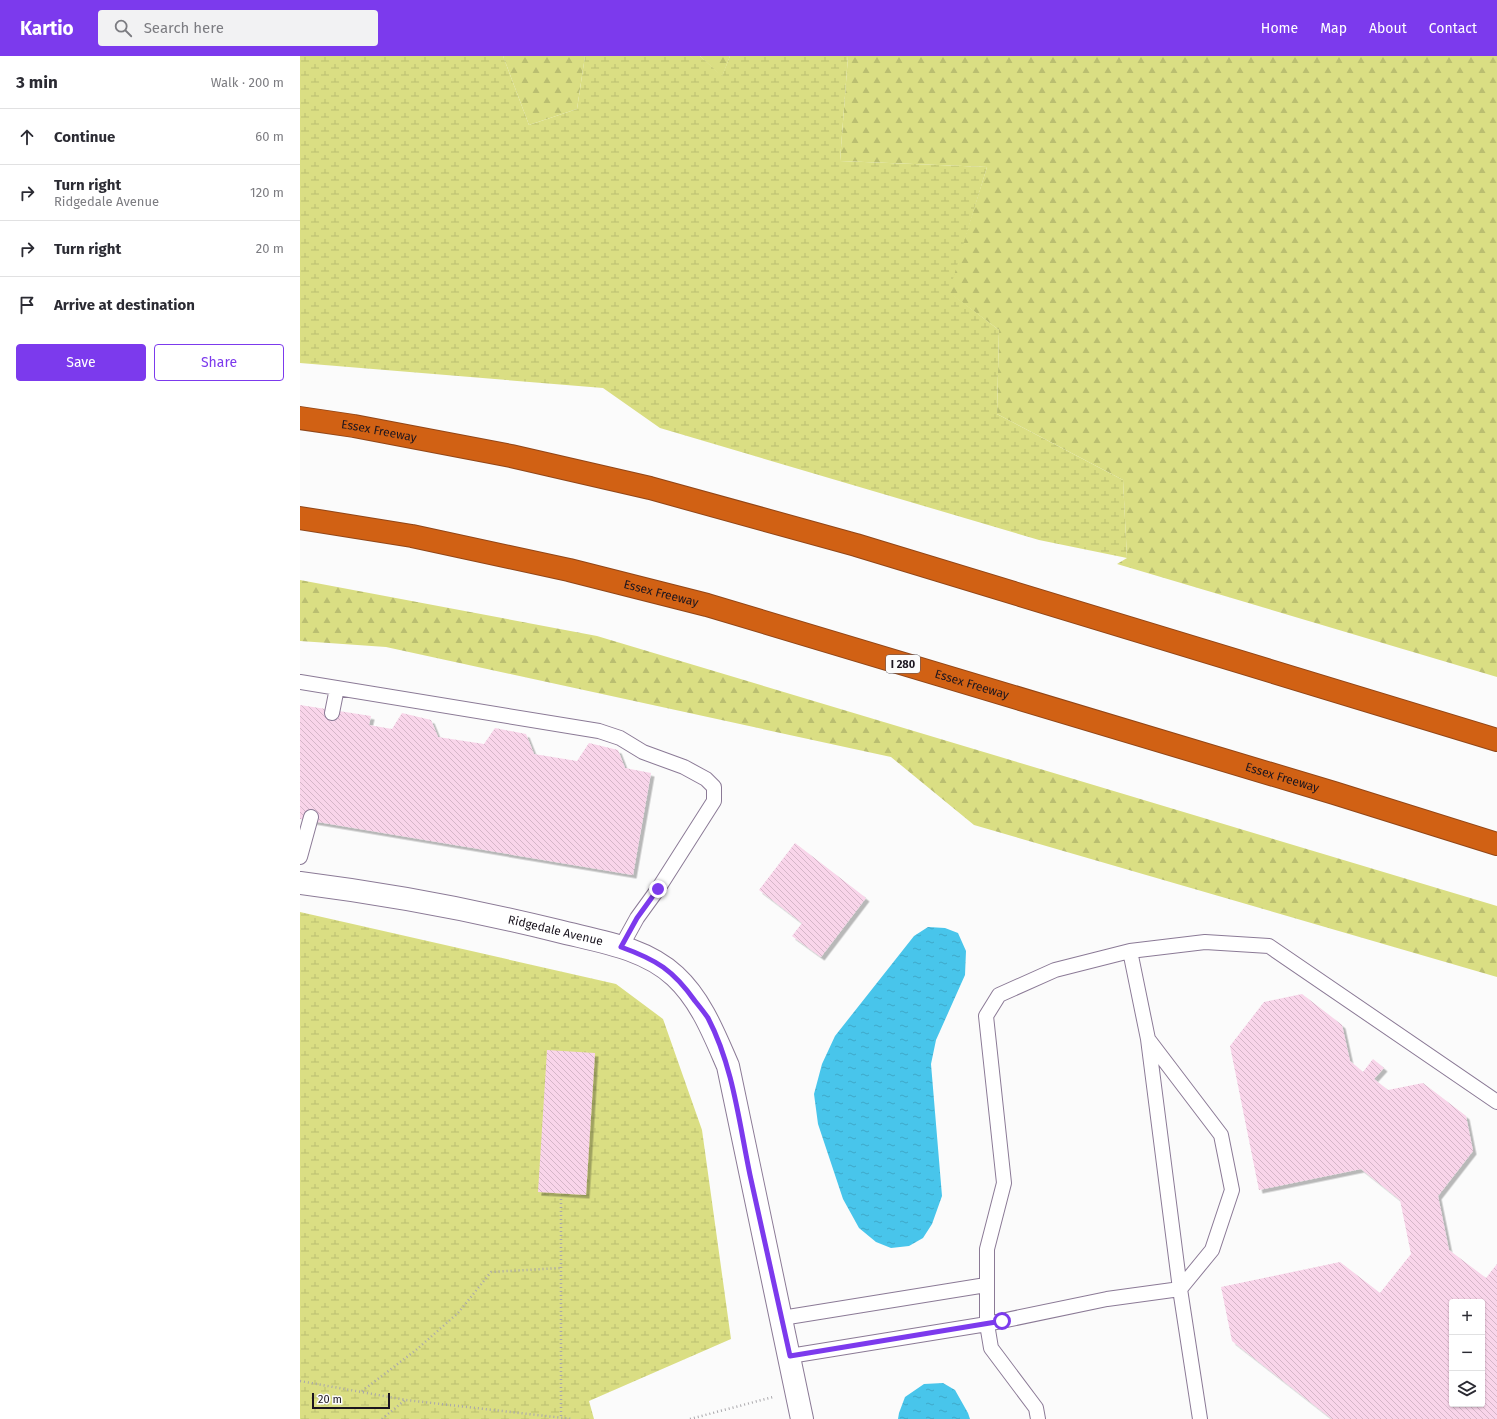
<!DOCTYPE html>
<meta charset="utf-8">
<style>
body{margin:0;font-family:"Fira Sans",sans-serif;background:#f2f2f3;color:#2b2b33}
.controls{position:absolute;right:12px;bottom:12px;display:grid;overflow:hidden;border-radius:4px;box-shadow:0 1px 3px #0004}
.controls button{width:36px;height:36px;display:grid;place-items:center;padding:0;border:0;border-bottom:1px solid #e1e1e2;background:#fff;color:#2b2b33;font:20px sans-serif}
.scale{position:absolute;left:12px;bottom:10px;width:78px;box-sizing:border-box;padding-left:4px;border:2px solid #1b151f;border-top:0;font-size:11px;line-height:14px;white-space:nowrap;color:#1b151f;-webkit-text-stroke:3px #fbfbfb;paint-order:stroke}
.stop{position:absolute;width:12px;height:12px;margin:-9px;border:3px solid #7c3aed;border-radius:50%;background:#fff}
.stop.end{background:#7c3aed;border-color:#fff;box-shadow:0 1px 4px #0008}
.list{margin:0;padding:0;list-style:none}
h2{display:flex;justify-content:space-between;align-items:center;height:52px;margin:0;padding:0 16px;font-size:17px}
h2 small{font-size:13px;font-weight:400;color:#7c7c81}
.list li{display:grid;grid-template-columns:26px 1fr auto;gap:12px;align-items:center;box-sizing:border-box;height:56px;padding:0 16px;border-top:1px solid #e1e1e2}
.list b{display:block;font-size:15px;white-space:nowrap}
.list p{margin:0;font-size:13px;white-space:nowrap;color:#7c7c81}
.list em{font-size:13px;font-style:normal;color:#7c7c81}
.actions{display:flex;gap:8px;padding:12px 16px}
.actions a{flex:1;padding:9px 0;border:1px solid #7c3aed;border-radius:4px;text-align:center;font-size:14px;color:#7c3aed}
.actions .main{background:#7c3aed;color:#fff}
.icon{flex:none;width:22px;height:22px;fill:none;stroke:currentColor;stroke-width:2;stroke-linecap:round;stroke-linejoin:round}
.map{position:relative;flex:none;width:1197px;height:1363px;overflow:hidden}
header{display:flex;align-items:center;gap:24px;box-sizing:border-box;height:56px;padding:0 20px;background:#7c3aed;color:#fff}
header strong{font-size:19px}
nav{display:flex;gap:22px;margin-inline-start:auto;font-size:14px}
.search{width:280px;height:36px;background:#f2f2f3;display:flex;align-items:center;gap:10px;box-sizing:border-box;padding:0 14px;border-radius:4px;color:#7c7c81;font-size:15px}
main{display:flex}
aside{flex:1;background:#fff}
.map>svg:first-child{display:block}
</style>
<header>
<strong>Kartio</strong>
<div class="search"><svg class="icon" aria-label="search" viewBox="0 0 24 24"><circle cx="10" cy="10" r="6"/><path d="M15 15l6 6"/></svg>Search here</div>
<nav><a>Home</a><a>Map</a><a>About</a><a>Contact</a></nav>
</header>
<main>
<aside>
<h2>3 min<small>Walk · 200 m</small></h2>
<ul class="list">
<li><svg class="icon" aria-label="ahead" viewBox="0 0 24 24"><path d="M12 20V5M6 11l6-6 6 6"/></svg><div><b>Continue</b></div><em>60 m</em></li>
<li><svg class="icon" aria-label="right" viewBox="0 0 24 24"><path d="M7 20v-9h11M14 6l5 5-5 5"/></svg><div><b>Turn right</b><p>Ridgedale Avenue</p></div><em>120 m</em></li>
<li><svg class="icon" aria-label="right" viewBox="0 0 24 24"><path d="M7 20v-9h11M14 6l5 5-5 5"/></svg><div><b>Turn right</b></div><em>20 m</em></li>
<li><svg class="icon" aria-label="arrive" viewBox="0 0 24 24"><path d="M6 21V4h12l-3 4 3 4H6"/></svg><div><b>Arrive at destination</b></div></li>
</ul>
<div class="actions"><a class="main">Save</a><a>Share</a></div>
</aside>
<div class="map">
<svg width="1197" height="1363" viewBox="0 0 1197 1363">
<defs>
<pattern id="forest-firs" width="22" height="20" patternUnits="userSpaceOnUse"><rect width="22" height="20" fill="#dade83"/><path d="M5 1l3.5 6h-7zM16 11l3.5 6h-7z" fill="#babe71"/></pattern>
<pattern id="wetland-marsh" width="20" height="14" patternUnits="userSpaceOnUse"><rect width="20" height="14" fill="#dade83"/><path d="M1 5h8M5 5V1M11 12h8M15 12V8" fill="none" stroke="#babe71"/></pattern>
<pattern id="water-ripples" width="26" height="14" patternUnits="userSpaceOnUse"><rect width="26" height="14" fill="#48c5eb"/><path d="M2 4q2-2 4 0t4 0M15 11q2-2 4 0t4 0" fill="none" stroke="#3ea8c9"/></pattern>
<pattern id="building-back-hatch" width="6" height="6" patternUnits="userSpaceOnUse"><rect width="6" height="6" fill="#f9d5ea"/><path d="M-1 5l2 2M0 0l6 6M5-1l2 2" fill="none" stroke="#d5b6c8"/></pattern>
<filter id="shadow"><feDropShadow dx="3.5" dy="3.5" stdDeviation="0" flood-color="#0004"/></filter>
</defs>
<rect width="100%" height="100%" fill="#fbfbfb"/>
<!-- forest -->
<path fill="url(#forest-firs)" d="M203 0H285L277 53 229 69Z
M400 0H430L422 21Z
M548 0H1197V621L817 508 827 502 823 424 697 358 699 274 648 236 687 111 540 105Z
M0 524 297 580 1197 850V921L674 769 591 701 86 591 0 585Z"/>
<!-- wetland -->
<path fill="url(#wetland-marsh)" d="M0 0H203L229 69 277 53 285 0H400L422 20 430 0H548L540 105 687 111 649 236 699 274 697 358 823 424 827 502 739 484 360 372 303 332 0 307Z
M0 856 316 928 363 963 402 1074 431 1283 289 1345 294 1363H0Z"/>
<!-- water -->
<path fill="url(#water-ripples)" d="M628 871 645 872 658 877 666 895 665 919 636 984 631 1008 642 1140 632 1168 623 1182 609 1190 591 1192 576 1186 559 1172 543 1143 518 1068 514 1038 522 1008 535 980 614 880Z
M643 1327 655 1334 668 1357 670 1363H598L599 1357 605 1341 624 1328Z"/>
<!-- building -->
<path fill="url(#building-back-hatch)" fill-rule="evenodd" filter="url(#shadow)" d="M0 649 71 660 69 669 92 673 102 657 131 664 138 681 184 688 195 672 226 678 234 698 277 705 289 687 318 694 325 712 351 717 333 819 0 763Z
M495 787 566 842 521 901 492 880 502 867 459 834Z
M1002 938 1042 969 1050 1005 1063 1016 1073 1003 1084 1012 1074 1023 1088 1034 1123 1027 1166 1060 1173 1095 1138 1140 1149 1194 1186 1222 1197 1208V1363H1032L932 1285 921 1231 1040 1206 1080 1237 1111 1198 1100 1144 1061 1113 959 1134 930 990 964 946ZM1152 1246H1182V1348H1152Z
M247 994 295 997 286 1139 238 1136Z"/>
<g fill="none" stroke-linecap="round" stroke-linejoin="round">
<!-- service casing -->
<g stroke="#8b7a96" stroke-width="16">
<path id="service" d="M0 626 299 675 320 682 343 696 384 711 406 723 414 731V745L358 833 337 862 321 891
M32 657 37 632
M0 801 11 761
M830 895 848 983 880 1233 900 1363
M482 1262 686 1229
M490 1300 687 1268 807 1243 880 1233 912 1194 932 1134 921 1079 848 983
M738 1363 736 1352 691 1292 687 1268V1193L704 1127 686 960 699 939 755 914 830 895 905 886 969 890 1197 1046"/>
</g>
<!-- secondary casing -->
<g stroke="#8b7a96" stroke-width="24">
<g id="secondary">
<path id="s1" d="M0 827C87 838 173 854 258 875 297 885 344 891 375 920 401 944 414 978 428 1010L502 1363"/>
</g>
</g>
<!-- motorway casing -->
<g stroke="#914618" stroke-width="24">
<g id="motorway">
<path id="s2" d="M0 362 54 370 211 400 350 432 556 489 1197 684"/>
<path id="s3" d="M0 462 112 480 269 514 407 549 1034 737 1197 788"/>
</g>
</g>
<!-- path -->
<path stroke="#a9a7ab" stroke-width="2.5" stroke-dasharray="1 3" stroke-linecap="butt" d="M261 1143V1362
M0 1325 106 1344 272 1363
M62 1335 116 1294 158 1257 191 1216 261 1212
M82 1363 105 1344
M390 1363 473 1341"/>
<!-- service -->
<use href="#service" stroke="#fff" stroke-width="14"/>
<!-- secondary -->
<use href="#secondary" stroke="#fff" stroke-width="22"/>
<!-- motorway -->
<use href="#motorway" stroke="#d16114" stroke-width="22"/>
</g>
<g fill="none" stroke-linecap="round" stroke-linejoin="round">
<!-- route -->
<path stroke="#7c3aed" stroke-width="5" d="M358 833 337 862 321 891C357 904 373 914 395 945 399 950 404 956 408 962 433 1010 439 1066 450 1119 463 1180 477 1240 490 1300L702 1265"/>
</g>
<g text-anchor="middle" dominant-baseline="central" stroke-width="3" stroke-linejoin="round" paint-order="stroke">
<!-- shield labels -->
<rect fill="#fbfbfb" stroke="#5e5a61" stroke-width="1" x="586" y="599" width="34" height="18" rx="3"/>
<g font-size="11" font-weight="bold" fill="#1b151f">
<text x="603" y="608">I 280</text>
</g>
<!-- street labels -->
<g font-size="12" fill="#1b151f" stroke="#fbfbfb">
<text stroke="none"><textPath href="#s2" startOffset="80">Essex Freeway</textPath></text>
<text stroke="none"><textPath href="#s3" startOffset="369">Essex Freeway</textPath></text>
<text stroke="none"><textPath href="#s3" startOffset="693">Essex Freeway</textPath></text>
<text stroke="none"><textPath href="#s3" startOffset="1017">Essex Freeway</textPath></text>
<text stroke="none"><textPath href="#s1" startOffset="260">Ridgedale Avenue</textPath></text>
</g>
</g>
</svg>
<div class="controls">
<button>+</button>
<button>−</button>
<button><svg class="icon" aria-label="layers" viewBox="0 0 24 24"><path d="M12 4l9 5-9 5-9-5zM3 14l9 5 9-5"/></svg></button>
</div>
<div class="scale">20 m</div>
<div class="stop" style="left:702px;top:1265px"></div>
<div class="stop end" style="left:358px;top:833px"></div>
</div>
</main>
